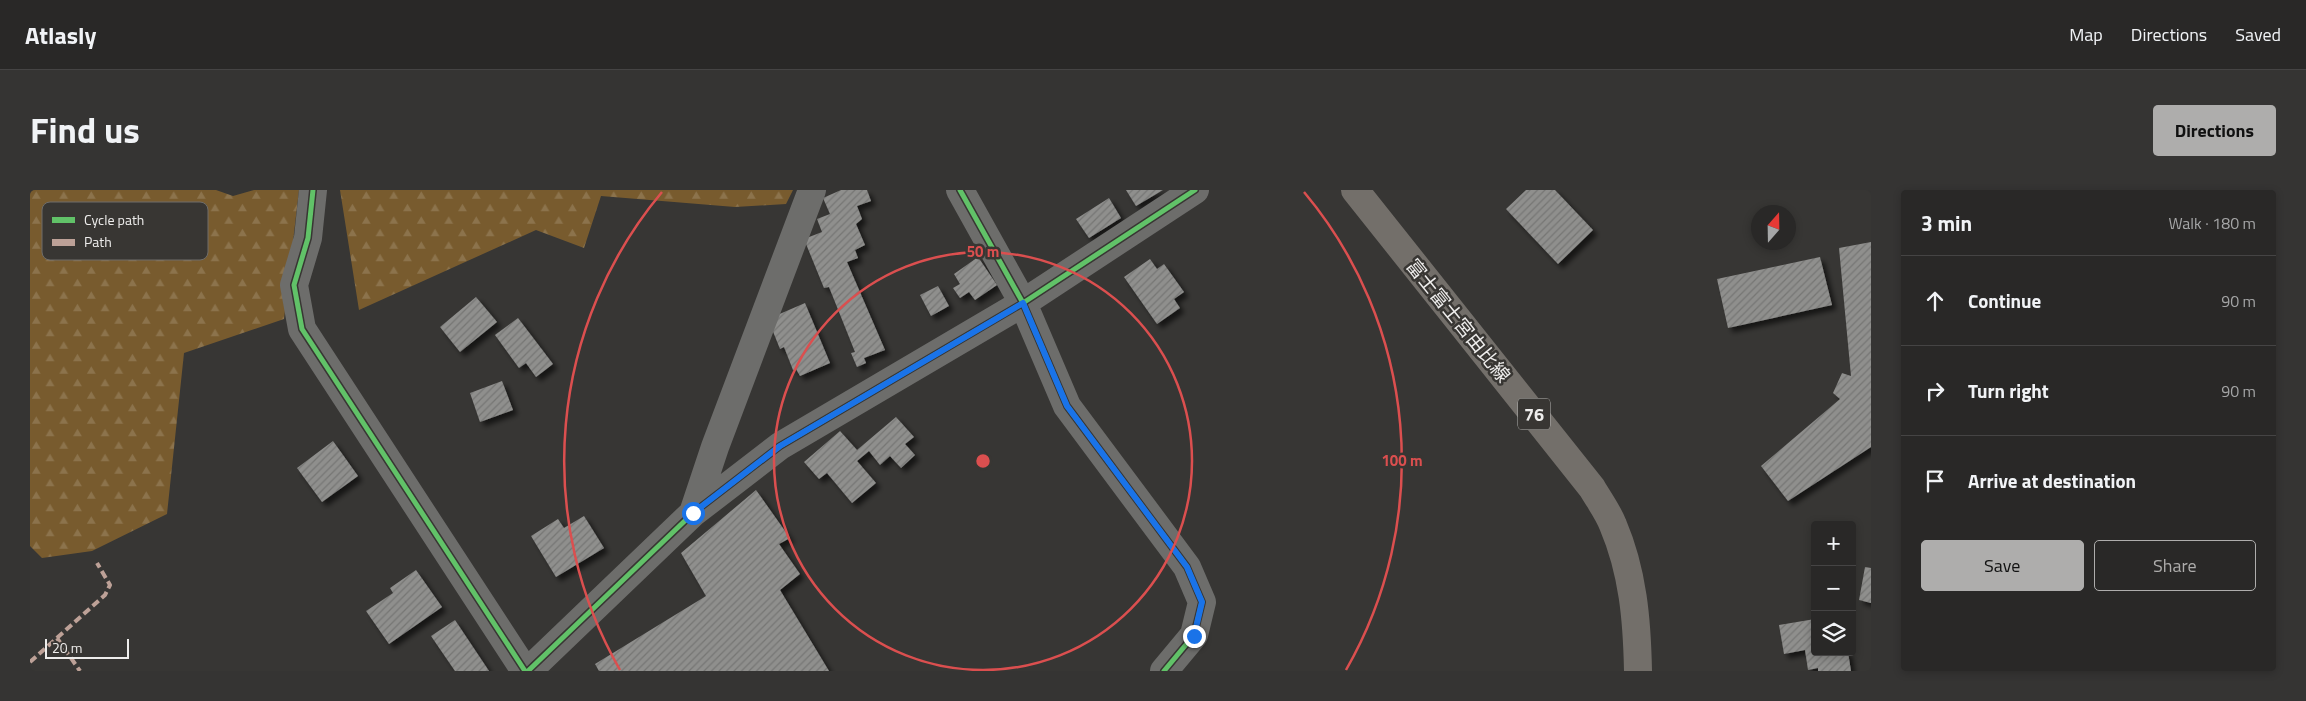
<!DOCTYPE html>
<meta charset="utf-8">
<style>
body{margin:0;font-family:"Titillium Web","Noto Sans JP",sans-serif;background:#353433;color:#f1f3f6}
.controls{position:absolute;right:15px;bottom:15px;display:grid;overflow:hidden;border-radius:5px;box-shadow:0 2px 8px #0003}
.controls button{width:45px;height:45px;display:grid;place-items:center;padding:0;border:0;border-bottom:1px solid #454444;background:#292827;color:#f1f3f6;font:25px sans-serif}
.compass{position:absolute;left:1721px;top:15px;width:45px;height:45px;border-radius:50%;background:#292827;box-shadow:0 2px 8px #0003;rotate:20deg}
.scale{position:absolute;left:15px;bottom:12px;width:84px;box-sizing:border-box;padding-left:5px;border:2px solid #eeedec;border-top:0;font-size:14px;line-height:18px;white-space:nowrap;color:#eeedec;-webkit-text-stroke:4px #383633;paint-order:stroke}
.stop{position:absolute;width:15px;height:15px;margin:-11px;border:4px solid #1a73e8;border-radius:50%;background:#fff}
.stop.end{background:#1a73e8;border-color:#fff;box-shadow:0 1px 5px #0008}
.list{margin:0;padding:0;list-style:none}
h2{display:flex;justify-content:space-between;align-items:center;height:65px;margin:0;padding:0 20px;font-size:21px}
h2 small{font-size:16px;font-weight:400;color:#a5a6a7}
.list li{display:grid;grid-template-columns:32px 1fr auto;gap:15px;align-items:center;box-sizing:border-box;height:90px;padding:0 20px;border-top:1px solid #454444}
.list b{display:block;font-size:19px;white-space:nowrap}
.list em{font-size:16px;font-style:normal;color:#a5a6a7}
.actions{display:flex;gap:10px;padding:15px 20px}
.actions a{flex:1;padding:11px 0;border:1px solid #aeadac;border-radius:5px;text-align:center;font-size:18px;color:#aeadac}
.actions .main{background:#aeadac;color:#111}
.icon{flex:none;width:28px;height:28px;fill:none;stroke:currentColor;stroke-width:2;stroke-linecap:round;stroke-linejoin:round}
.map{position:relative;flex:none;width:1841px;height:481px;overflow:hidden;border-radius:5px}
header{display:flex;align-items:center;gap:30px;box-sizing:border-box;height:70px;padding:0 25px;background:#292827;border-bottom:1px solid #454444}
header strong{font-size:24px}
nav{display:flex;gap:28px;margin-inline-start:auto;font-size:18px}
.intro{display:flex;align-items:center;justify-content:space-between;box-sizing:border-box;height:120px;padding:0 30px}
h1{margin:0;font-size:35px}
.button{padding:12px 22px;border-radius:5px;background:#aeadac;color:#111;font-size:18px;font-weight:700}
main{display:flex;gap:30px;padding:0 30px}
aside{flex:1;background:#292827;border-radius:5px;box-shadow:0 2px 8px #0003}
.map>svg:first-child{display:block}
</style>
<header>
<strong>Atlasly</strong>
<nav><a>Map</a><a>Directions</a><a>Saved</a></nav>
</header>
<div class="intro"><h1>Find us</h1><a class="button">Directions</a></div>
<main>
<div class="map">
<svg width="1841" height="481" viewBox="0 0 1841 481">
<defs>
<pattern id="forest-firs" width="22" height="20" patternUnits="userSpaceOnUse" patternTransform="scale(1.25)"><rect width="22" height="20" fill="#785b2e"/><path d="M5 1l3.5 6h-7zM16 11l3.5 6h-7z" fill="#8c734c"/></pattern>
<pattern id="building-hatch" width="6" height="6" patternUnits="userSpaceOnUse" patternTransform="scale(1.25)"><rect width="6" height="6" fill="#8f8f8d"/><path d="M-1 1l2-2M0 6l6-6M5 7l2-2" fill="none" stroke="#767674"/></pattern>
<filter id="shadow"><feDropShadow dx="4.5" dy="4.5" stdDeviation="2.5" flood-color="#0009"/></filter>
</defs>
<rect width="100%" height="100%" fill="#373634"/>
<!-- forest -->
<path fill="url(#forest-firs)" d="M0 0H186L203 6 224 0H269L254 129 154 163 137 324 62 361 12 368 0 356Z
M310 0H763L756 14 705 17 571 6 554 58 506 40 329 120Z"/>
<!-- building -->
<path fill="url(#building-hatch)" filter="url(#shadow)" d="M811 0H837L841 11 827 16 832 29 826 34 835 55 825 60 828 68 817 72 855 160 834 168 836 173 827 177 821 163 825 162 799 97 794 98 774 49 792 42 787 29 800 24 793 8Z
M1096 0H1133L1106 16Z
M1496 0H1525L1563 40 1528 74 1476 19Z
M1079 8 1091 28 1059 48 1046 29Z
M1841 52V257L1758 311 1731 276 1810 209 1803 203 1812 183 1821 186 1809 58Z
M948 67 967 95 945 110 939 102 930 108 923 98 930 94 924 84Z
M1790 67 1802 115 1698 138 1687 89Z
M1120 69 1127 79 1134 74 1154 102 1144 109 1150 118 1127 134 1094 87Z
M908 96 919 116 901 126 890 105Z
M446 107 467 132 430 162 410 137Z
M775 113 800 173 770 186 766 179 763 180 754 157 750 159 738 129Z
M488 128 523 174 506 187 496 173 489 178 465 145Z
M472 191 483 220 450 232 440 203Z
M866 227 884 247 875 254 885 265 871 278 860 266 850 275 839 261 827 271 846 293 822 313 797 283 789 289 774 272 810 241 827 260Z
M303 251 328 286 292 312 267 278Z
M726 300 760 348 749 354 770 384 750 400 799 481H569L565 474 676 406 651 363Z
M554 326 574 358 526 387 501 346 528 329 534 338Z
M1835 377 1841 378V413L1829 410Z
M386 380 412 417 359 454 336 421 363 403 360 398Z
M1785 429V462H1818L1821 481H1788V478L1778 480 1775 460 1754 464 1749 435Z
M425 430 459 481H425L401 446Z"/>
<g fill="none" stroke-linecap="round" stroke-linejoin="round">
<!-- minor -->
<path stroke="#6d6d6b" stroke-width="28" d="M283 0 278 48 264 95 272 139 495 481
M930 0 993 113 1037 216 1157 377 1172 412 1164 445 1134 481
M663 323 685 257 782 0
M498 481 663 323 750 256 993 113 1165 0"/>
<!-- major -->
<path stroke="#736f6a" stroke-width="28" d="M1325 0 1562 298C1569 310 1578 322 1583 335 1603 382 1607 430 1608 481"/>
<!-- quiet -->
<path stroke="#bda197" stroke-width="4" stroke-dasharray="8 4" stroke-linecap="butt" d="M27 448 50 481
M0 472 75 405 80 395 67 373"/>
<!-- cycleway casing -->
<g stroke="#383633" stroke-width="8">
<path id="cycleway" d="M283 0 278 48 264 95 272 139 495 481
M930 0 993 113 1037 216 1157 377 1172 412 1164 445 1134 481
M498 481 663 323 750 256 993 113 1165 0"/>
</g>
<!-- cycleway -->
<use href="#cycleway" stroke="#61c268" stroke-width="5"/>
</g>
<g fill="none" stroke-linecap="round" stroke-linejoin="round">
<!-- route -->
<path stroke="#1a73e8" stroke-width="6" d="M663 323 750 256 993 113 1037 216 1157 377 1172 412 1164 446"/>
</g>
<!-- distance rings -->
<g fill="none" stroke="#db4f4f" stroke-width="2.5">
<circle cx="953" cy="271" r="209"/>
<path d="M590 480A419 419 0 0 1 632 2M1274 2A419 419 0 0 1 1316 480"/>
</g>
<g text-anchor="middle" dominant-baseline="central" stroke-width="5" stroke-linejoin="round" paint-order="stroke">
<!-- shield labels -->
<rect fill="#383633" stroke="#b7b6b4" stroke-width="1" x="1488" y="208.5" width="32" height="31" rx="4"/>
<g font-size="18" font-weight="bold" fill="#eeedec">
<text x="1504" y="224">76</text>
</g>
<!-- street labels -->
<g font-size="19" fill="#eeedec" stroke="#383633">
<text transform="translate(1429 130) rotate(51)">富士富士宮由比線</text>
</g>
</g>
<!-- legend -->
<rect x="12" y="12" width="166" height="58" rx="8" fill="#383633" stroke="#6f6d6a" stroke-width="1"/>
<rect x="22" y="27" width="23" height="6" fill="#61c268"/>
<rect x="22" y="49" width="23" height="7" fill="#bda197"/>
<g font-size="14" fill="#eeedec">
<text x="54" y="35">Cycle path</text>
<text x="54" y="57">Path</text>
</g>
<circle cx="953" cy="271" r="8" fill="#db4f4f" stroke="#383633" stroke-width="2.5"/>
<g font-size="15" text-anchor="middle" font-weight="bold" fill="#db4f4f" stroke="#383633" stroke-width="5" stroke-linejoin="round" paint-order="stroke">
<text x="953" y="67">50 m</text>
<text x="1372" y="276">100 m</text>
</g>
</svg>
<div class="controls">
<button>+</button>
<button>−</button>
<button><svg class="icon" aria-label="layers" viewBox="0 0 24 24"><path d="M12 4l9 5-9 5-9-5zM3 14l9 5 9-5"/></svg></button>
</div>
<svg class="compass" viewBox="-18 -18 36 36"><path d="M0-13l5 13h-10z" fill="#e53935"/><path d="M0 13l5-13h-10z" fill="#a5a6a7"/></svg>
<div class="scale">20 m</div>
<div class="stop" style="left:663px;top:323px"></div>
<div class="stop end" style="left:1164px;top:446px"></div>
</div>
<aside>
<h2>3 min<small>Walk · 180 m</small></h2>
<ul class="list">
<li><svg class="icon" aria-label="ahead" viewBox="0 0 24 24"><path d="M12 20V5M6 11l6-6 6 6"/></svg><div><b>Continue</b></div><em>90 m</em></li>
<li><svg class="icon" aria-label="right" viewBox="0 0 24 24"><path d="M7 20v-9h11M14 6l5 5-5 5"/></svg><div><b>Turn right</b></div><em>90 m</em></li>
<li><svg class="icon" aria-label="arrive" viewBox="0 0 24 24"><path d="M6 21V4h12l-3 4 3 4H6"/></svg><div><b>Arrive at destination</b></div></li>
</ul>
<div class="actions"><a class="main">Save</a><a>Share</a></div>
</aside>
</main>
